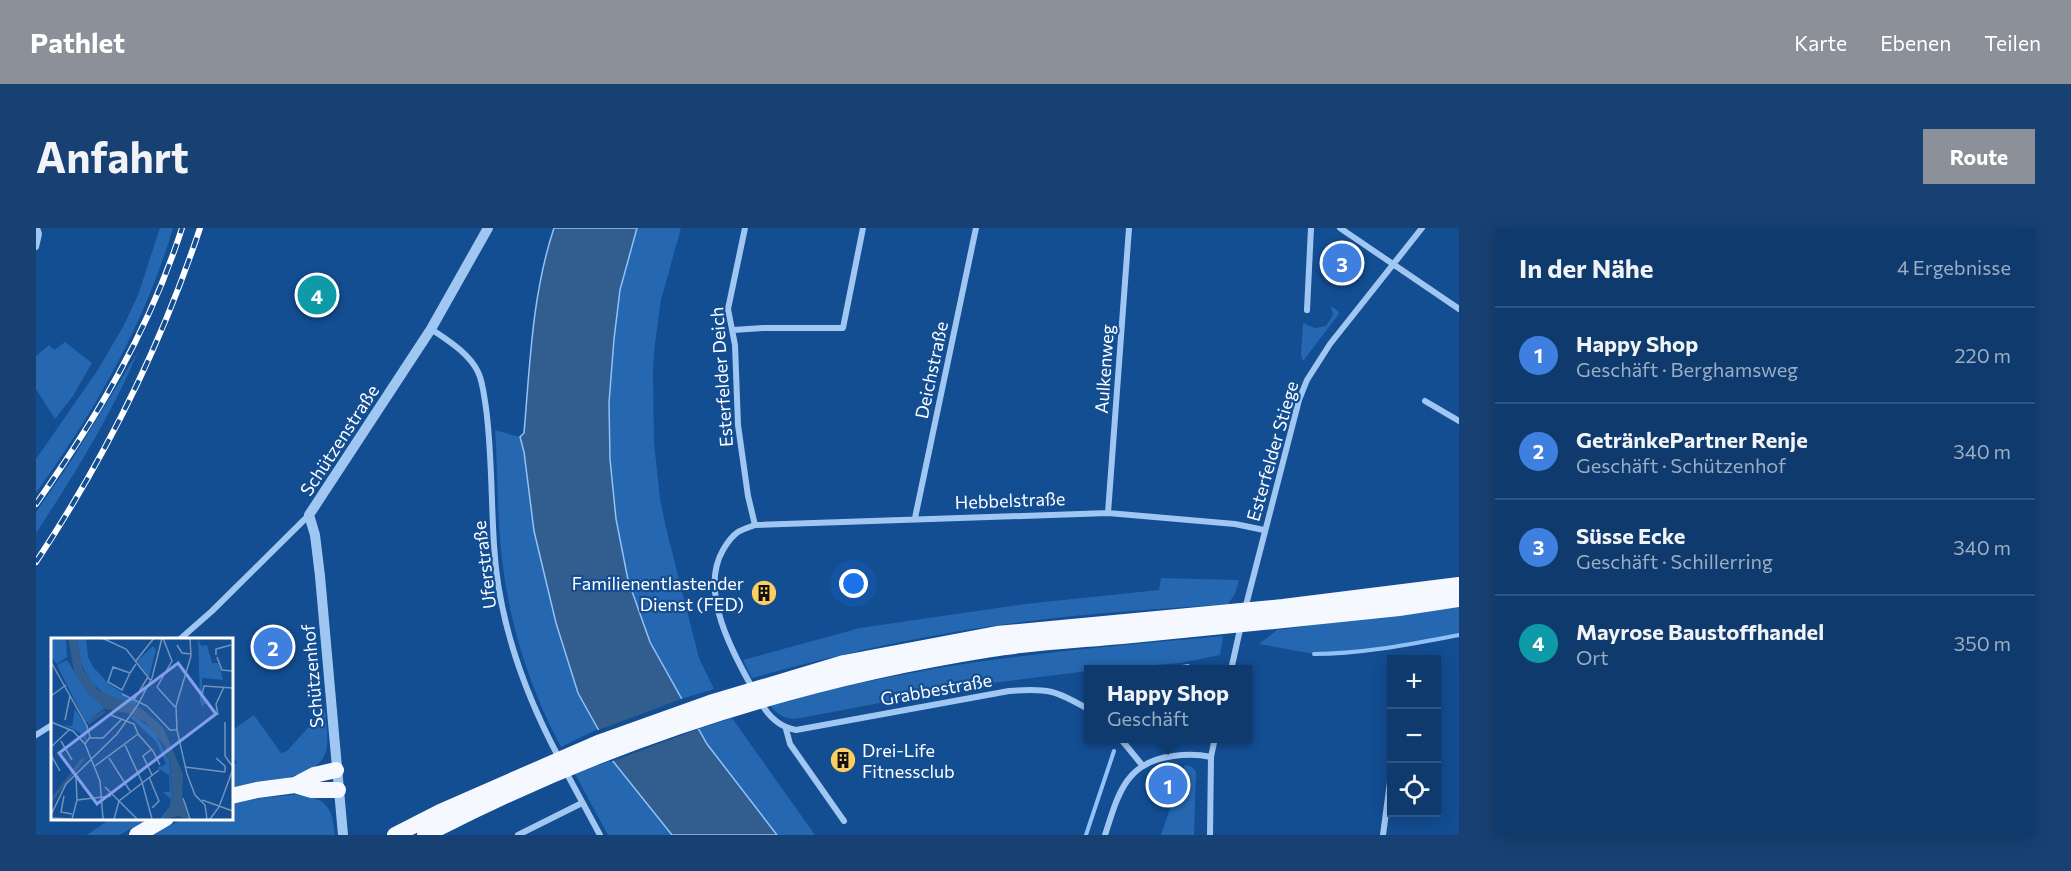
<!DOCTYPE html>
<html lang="de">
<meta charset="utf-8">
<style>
body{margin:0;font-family:Commissioner,sans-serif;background:#174173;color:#f1f3f6}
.controls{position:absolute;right:18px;bottom:18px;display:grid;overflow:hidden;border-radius:0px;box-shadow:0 3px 15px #0003}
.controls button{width:54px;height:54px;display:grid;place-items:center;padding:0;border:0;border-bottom:2px solid #2e5481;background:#0e3a6e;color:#f1f3f6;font:30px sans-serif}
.you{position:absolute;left:818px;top:356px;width:21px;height:21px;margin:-15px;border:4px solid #fff;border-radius:50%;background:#1a73e8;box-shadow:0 0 0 9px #1a73e833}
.badge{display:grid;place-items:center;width:39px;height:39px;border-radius:50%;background:#8c9099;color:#fff;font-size:20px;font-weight:700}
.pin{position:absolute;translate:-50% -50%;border:3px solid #fff;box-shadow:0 2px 6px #0006}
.popup{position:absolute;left:1048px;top:437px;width:168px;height:78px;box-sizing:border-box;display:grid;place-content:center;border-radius:0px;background:#0e3a6e;filter:drop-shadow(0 2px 4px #0005);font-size:20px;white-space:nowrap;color:#9badc2}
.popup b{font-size:22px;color:#f1f3f6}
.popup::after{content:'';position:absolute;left:50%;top:100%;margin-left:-12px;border:12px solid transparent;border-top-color:#0e3a6e}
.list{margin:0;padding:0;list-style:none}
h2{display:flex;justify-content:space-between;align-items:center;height:78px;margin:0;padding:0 24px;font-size:26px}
h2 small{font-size:20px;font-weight:400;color:#9badc2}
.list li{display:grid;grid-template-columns:39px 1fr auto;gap:18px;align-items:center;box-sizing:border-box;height:96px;padding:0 24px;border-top:2px solid #2e5481}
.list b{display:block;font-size:22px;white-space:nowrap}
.list p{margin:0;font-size:20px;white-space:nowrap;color:#9badc2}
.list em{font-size:20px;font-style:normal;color:#9badc2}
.icon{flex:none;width:33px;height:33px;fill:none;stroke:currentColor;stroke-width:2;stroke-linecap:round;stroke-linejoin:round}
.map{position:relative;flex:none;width:1423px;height:607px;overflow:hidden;border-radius:0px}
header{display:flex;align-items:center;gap:36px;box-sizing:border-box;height:84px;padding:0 30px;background:#8c9099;color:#fff}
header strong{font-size:28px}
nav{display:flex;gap:33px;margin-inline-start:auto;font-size:21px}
.intro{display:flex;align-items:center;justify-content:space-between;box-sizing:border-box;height:144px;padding:0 36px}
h1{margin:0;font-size:42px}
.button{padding:15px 27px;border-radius:0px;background:#8c9099;color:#fff;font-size:21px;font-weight:700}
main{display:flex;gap:36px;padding:0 36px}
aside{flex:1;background:#0e3a6e;border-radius:0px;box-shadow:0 3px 15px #0003}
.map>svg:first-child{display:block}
</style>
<header>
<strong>Pathlet</strong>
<nav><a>Karte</a><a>Ebenen</a><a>Teilen</a></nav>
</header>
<div class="intro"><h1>Anfahrt</h1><a class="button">Route</a></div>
<main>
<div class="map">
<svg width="1423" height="607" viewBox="0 0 1423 607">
<rect width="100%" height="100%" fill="#134d92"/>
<!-- green -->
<path fill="#2567b1" d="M124 0H137C108 97 59 183 0 265V231L61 143 87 99 102 67Z
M601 0H645L625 72 619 116 617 141 618 215 624 270 630 300 663 430 678 461 645 471C635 453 624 434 615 415 576 333 569 224 576 134 578 110 580 85 585 62 589 41 596 20 601 0Z
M1295 78 1302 83 1303 86 1267 133 1265 127 1267 95 1279 100 1290 98 1297 87Z
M29 114 56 135 37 168 19 191 0 161V128L13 117 18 122Z
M103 122C75 187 39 246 0 305V284L35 233Z
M459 202 484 209 488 224 498 303 520 395 542 465 562 501 525 519C492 457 472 392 465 322 461 282 462 242 459 202Z
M1125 350 1203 352 1199 366 1192 376C1109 382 1025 387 943 400 866 412 791 429 716 450L707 432 824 400 989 376 1123 362Z
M1423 378V407L1301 426H1278L1223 416 1241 402Z
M1187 408 1184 427 1144 435 1052 442V443L940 457 759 491C748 490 741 487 734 477 809 457 886 441 963 431 1037 421 1112 415 1187 408Z
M289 481C290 494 293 510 290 523 282 554 222 552 195 560V537L201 535 195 526V503L218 487 245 525 251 523Z
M696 490 779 607H741L671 516 662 501Z
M576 532 636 607H572L539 546Z
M1149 537 1154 538 1160 543 1158 607H1125Z
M265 566C292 572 296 580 299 607H116L147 591 195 590V575L226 570Z
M74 591H114L83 607H51Z"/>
<!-- water -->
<path fill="#325d8f" stroke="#92c2f5" stroke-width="1.5" d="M518 0H601L584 62 578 111 573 175 574 231 580 291 592 352 614 414 671 516 741 607H636L576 532 562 501 542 465 520 395 498 303 488 224 484 209 488 205C494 136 496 66 518 0Z"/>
<!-- pier -->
<path fill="#134d92" d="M648 470 665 500 574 534 560 503Z"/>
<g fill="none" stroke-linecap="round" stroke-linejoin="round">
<!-- stream -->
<path stroke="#92c2f5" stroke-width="4" d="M1278 426C1327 426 1375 416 1423 407
M1130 442 1152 438
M1050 607 1078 523"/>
<!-- minor -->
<path stroke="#a0c7f2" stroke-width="6" d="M709 0 692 81 699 117 702 197 712 268 719 297
M1304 0 1423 81
M0 19 3 6 1 0
M1271 82 1275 0
M395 101C411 112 433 125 442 144 447 154 448 168 450 180 456 225 455 271 458 317 462 392 488 464 523 530
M697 102 727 100H807L827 0
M1389 173 1423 193
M1072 285 1093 0
M879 290 940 0
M1209 381 1263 172 1271 152 1294 116 1386 0
M143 412 176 383 273 287
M1195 442 1205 397
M717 461C696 424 663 363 687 322 691 315 696 308 702 304 707 301 714 299 719 297L1072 285 1199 296 1228 302
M725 475C733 489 743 499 760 502L973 463C1012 460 1019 462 1052 481
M750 501 754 516 808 593
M0 507 16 497
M1084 510 1106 537
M530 544 564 607
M482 607 546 575
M1069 607C1082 567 1089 534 1137 528 1150 526 1162 526 1175 529
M1174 607 1175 529 1179 510
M1347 607 1356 539"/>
<!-- tertiary -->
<path stroke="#a0c7f2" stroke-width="10" d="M307 607 284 348 279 307 273 287 395 101 452 0"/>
<!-- trunk -->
<path stroke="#f5f9ff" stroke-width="16" d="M259 557 276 562H302
M195 568 221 562 259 557 278 547 300 542
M101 607 130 590
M359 607 404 584 562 515 674 475 808 435 961 406 1247 379 1423 357
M389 607C566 515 758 452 955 421 998 414 1042 412 1086 408 1178 399 1271 390 1363 380L1423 371"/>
<!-- rail casing -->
<g stroke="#fff" stroke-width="6">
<path id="rail" d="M0 276C61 189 113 103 146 0
M0 334C69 230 125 118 164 0"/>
</g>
<!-- rail -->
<use href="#rail" stroke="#134d92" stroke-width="4" stroke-dasharray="11" stroke-linecap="butt"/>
</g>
<!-- icons -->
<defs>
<g id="building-disc" transform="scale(1.35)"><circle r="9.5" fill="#ffce61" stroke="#134d92"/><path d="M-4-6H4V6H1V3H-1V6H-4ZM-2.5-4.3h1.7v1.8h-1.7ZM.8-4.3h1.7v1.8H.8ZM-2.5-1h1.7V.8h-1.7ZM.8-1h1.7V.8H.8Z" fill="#111"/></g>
</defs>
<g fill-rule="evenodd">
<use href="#building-disc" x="728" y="365"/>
<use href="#building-disc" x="807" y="532"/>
</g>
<g text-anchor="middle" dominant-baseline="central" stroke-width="4.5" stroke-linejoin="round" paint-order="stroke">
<!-- street labels -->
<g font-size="18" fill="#fff" stroke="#134d92">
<text transform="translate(1068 141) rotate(-86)">Aulkenweg</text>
<text transform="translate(895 142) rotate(-78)">Deichstraße</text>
<text transform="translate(685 149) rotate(-94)">Esterfelder Deich</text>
<text transform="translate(303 212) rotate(-57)">Schützenstraße</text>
<text transform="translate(1236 223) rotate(-74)">Esterfelder Stiege</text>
<text transform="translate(974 272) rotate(-2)">Hebbelstraße</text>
<text transform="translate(448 337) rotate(-97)">Uferstraße</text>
<text transform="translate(276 448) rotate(-95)">Schützenhof</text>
<text transform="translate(900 461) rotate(-10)">Grabbestraße</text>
</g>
<!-- poi labels -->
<g font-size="18" fill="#fff" stroke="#134d92" text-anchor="end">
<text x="708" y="355">Familienentlastender<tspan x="708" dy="21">Dienst (FED)</tspan></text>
<text x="826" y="522" text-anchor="start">Drei-Life<tspan x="826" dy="21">Fitnessclub</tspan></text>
</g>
</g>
<!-- overview -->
<g transform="translate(15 410)">
<rect width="182" height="182" fill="#134d92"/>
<path d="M0 0H15L16 19 6 26 0 19ZM26 0H35L37 19 42 29 58 46 86 64 84 68 57 59 40 44 30 26ZM147 0 150 8 156 7 161 25H168L172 42 151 40V61L158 63 151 68 157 92 149 62ZM102 8 105 12 98 39 86 23ZM16 22 36 54 55 69 35 85 6 27ZM24 71 36 89 35 103 28 94 13 87 21 88ZM82 77 103 93 118 122 122 165 113 181H109L119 168 120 161 112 154H119L118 137 106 130 115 126 105 103 80 80Z" fill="#2567b1"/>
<path d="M17 0H26L32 32 47 52 91 71 112 89 132 136 131 160 138 181 127 178 113 181 122 161 119 126 113 107 94 84 77 75 54 71 36 54 23 33Z" fill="#325d8f"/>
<path fill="none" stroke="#325d8f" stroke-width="3" d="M37 85 54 73M0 163 32 121"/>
<path fill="none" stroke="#7194be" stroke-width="1.5" d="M51 0 75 11 100 43M139 0 140 18 125 68 126 92 136 136 144 157 154 167 156 181M126 7 131 15 140 16M165 17V11L180 7M166 19 171 32 182 33M0 24 36 88 39 99 34 106M84 24 103 0M79 35 71 52 57 44 62 29 79 35 85 26M106 49 124 69M106 49 121 23 112 0M71 56 96 68 119 92H126M151 57 153 48 182 50M0 58 15 47M83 62 97 39M182 74V98M60 77 83 86 87 96M167 77 165 66 173 49M14 82 19 58M0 84 22 93 34 106 49 143 52 181M174 84V118L182 129M87 96 102 113 109 127M39 100H52L71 81M10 103 21 122M74 107 91 144 101 181M0 109 19 91M101 111 92 118 101 137M0 117 9 133M58 120 79 153M165 120 174 128V134M44 128 87 96M134 129 174 134M98 139 108 163 101 170M54 149 86 181M13 158 10 174 21 176M132 160 139 181M26 162 60 158M151 162 182 173M0 177 15 146 66 96 86 68 101 40 111 0M1 180 19 181M21 181 26 162 25 139M63 181 68 163 108 132M159 181 168 169 182 131"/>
<path fill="#839eea" fill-opacity="0.15" stroke="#839eea" stroke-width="3" d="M127 25 165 76 46 166 8 115Z"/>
<rect width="182" height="182" fill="none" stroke="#fff" stroke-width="3"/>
</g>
</svg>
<div class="controls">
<button>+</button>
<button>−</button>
<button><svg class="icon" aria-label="locate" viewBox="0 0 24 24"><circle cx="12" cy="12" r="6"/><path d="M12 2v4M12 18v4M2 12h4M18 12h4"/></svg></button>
</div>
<div class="you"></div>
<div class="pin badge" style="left:1132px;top:557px;background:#3f7fe0">1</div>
<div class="popup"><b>Happy Shop</b>Geschäft</div>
<div class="pin badge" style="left:237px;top:419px;background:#3f7fe0">2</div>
<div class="pin badge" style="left:1306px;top:35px;background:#3f7fe0">3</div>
<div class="pin badge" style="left:281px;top:67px;background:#0f9aa8">4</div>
</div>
<aside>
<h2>In der Nähe<small>4 Ergebnisse</small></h2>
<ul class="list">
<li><span class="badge" style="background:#3f7fe0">1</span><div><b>Happy Shop</b><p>Geschäft · Berghamsweg</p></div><em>220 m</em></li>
<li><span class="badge" style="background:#3f7fe0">2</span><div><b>GetränkePartner Renje</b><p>Geschäft · Schützenhof</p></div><em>340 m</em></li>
<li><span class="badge" style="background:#3f7fe0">3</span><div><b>Süsse Ecke</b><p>Geschäft · Schillerring</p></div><em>340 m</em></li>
<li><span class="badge" style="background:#0f9aa8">4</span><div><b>Mayrose Baustoffhandel</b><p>Ort</p></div><em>350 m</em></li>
</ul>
</aside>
</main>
